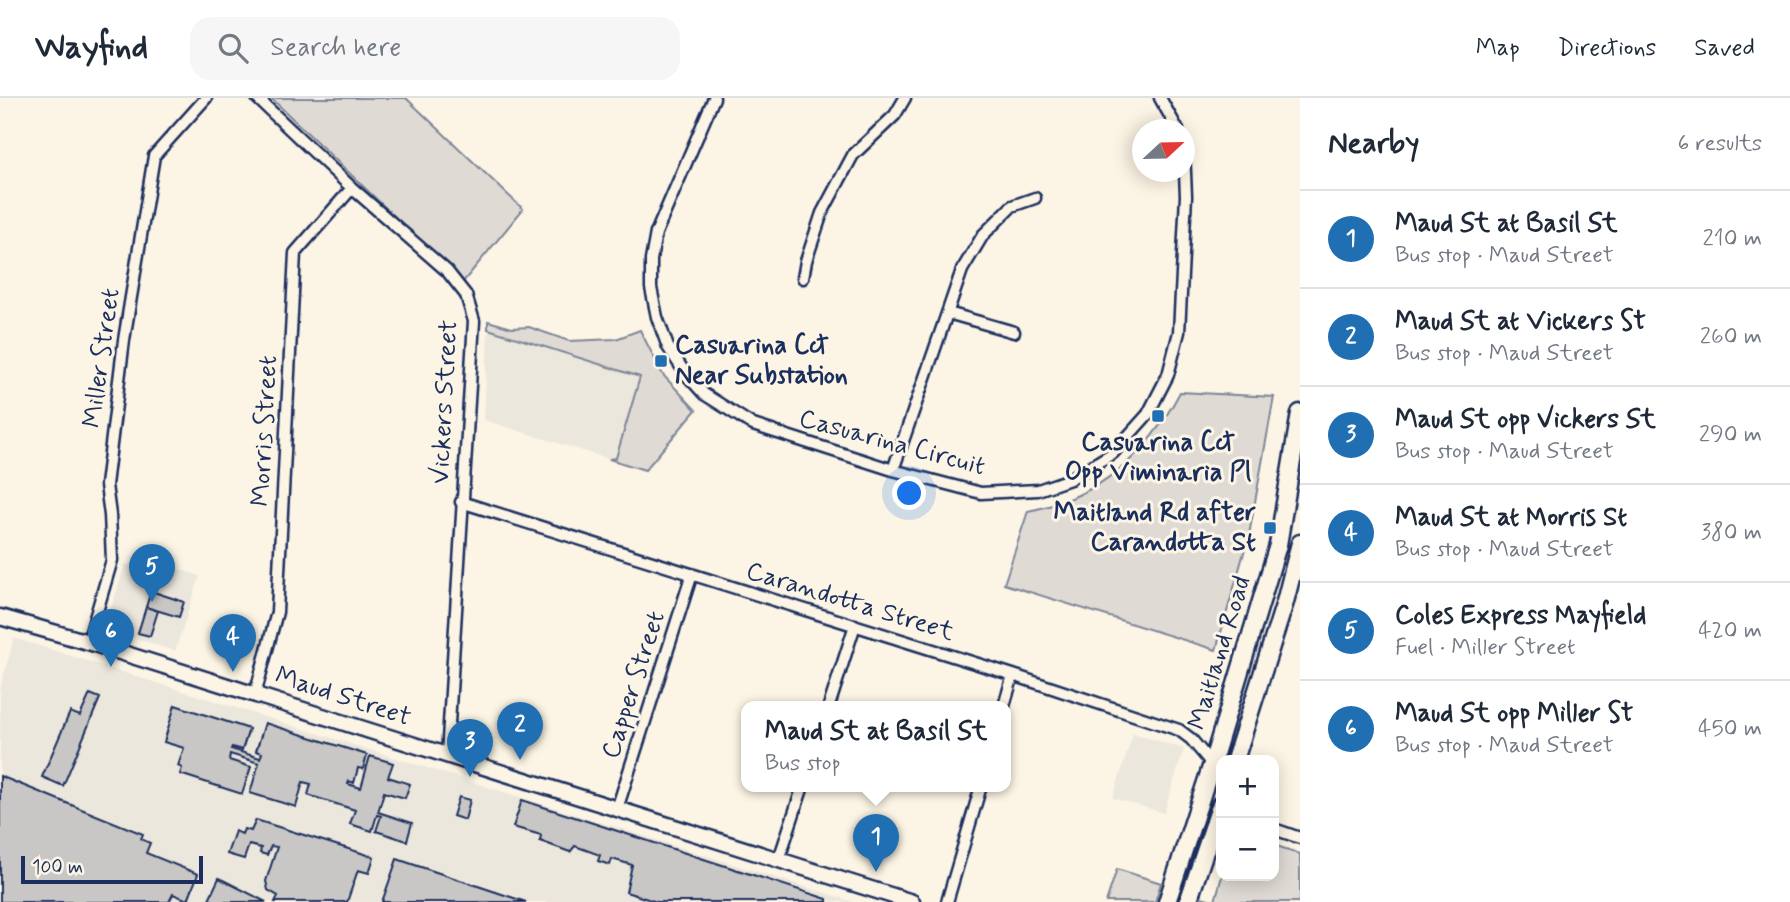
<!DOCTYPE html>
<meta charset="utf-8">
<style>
body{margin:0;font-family:Mynerve,sans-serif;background:#f6f6f7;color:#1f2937}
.controls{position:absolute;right:21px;bottom:21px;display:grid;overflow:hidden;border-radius:14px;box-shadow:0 4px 18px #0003}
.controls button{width:63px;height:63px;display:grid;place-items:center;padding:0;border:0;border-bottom:2px solid #e0e1e3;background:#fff;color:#1f2937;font:35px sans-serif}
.compass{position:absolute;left:1132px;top:21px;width:63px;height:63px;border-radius:50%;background:#fff;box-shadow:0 4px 18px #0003;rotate:68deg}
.scale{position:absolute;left:21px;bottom:18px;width:182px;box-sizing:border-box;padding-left:7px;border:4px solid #1b2f5e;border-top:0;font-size:19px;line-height:24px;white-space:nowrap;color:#1b2f5e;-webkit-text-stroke:5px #fcf5e5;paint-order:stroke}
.you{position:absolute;left:910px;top:396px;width:24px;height:24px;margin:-18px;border:5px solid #fff;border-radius:50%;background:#1a73e8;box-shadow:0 0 0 10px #1a73e833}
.badge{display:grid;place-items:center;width:46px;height:46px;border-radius:50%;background:#1f6fb2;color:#fff;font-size:23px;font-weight:700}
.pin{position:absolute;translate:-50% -58px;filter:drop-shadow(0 2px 4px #0008)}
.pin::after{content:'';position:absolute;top:37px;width:24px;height:21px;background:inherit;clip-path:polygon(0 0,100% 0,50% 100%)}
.popup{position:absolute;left:741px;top:603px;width:270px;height:91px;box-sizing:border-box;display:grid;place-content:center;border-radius:14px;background:#fff;filter:drop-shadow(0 2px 5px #0005);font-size:23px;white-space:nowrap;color:#747a83}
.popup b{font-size:26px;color:#1f2937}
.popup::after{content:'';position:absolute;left:50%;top:100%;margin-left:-14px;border:14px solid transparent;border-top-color:#fff}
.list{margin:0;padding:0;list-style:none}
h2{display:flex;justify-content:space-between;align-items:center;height:91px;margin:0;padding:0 28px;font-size:30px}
h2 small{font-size:23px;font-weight:400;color:#747a83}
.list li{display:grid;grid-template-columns:46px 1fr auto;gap:21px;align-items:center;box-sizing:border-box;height:98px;padding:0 28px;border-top:2px solid #e0e1e3}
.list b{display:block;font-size:26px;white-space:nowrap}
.list p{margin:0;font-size:23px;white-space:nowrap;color:#747a83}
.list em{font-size:23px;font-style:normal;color:#747a83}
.icon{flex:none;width:38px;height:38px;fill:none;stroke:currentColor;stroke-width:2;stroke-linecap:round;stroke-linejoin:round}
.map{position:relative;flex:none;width:1300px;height:804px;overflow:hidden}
header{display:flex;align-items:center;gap:42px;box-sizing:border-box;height:98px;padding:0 35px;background:#fff;border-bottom:2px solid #e0e1e3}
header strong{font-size:33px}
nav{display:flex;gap:38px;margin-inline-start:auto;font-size:24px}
.search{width:490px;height:63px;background:#f6f6f7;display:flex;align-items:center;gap:18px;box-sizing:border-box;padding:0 24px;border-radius:21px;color:#747a83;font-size:26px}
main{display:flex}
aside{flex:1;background:#fff}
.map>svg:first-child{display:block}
</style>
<header>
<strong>Wayfind</strong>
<div class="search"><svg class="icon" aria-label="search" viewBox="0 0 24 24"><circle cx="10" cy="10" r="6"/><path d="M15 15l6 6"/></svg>Search here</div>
<nav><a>Map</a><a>Directions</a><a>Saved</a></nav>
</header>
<main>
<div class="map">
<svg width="1300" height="804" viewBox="0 0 1300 804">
<rect width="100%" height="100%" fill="#fcf5e5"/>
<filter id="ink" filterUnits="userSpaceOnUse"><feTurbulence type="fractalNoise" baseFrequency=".0143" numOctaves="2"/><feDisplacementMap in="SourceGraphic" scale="14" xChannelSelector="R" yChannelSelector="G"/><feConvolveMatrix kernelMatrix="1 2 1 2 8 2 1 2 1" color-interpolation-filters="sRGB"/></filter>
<g filter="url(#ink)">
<!-- built -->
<path fill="#ece7dc" d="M488 231 641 279 616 360 609 361 484 322Z
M125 466 172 480 176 470 200 478 175 553 109 532 106 527Z
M14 540 450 677 854 804H0V591Z
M1133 635 1184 651 1164 715 1113 700Z"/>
<!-- green -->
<path fill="#dfdbd4" stroke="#7d8599" stroke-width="2" d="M271 0H406L523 111 463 184Z
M488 223 512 230 529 229 569 243 616 241 640 232 663 277 696 312 645 372 609 361 616 360 640 279 488 231Z
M1180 294 1274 299 1249 437 1216 552 1004 486 1028 413C1100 399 1147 357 1180 294Z
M1274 747 1300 756V804H1193L1195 797 1215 803 1222 778H1274Z
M1117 771 1161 785 1155 804H1106Z"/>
<!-- building -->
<path fill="#c8c7c6" stroke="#1b2f5e" stroke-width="2" d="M151 493 184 504 179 519 146 509Z
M146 509 158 513 150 538 138 535Z
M90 596 100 600 63 688 42 679 70 614 80 618Z
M175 607 249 631 242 652 232 649 231 651 260 660 262 655 256 653 265 625 367 657 363 671 358 670 354 685 349 683 348 686 361 690 370 658 393 665 388 679 410 686 405 700 384 694 378 714 412 725 407 743 376 733 381 718 377 717 372 733 350 726 355 712 308 697 311 686 303 684 296 709 250 695 259 665 230 656 229 662 251 669 242 696 180 676 182 670 178 668 184 650 164 644Z
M0 678 143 736 141 741 150 745 146 755 198 776 188 802 173 796 169 804H0Z
M459 699 470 702 465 722 453 718Z
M522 702 827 801V804H657L626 794 632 767 612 761 610 767 598 763 600 757 575 748 570 754 540 743 541 737 513 729Z
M256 722 374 759 369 775 358 772 347 804H275L278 798 268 792 266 783 277 749 271 748 267 757 260 755 261 750 249 747 244 761 227 756 235 733 242 736 244 731 251 733Z
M397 761 526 804H382Z
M219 780 266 804H216L209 801Z"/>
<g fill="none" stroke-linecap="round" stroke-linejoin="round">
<!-- minor casing -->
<g stroke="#1b2f5e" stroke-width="15">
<path id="minor" d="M257 0 352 90 447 173 466 197 474 223 447 658
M714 0 656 135 651 162V190L657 219 668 249 685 275 704 296 753 327 893 372 981 395 1038 392 1070 381 1113 355 1148 316 1168 277 1179 234 1186 98 1184 52
M1160 0 1178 32
M803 180 806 163 822 115 853 57 895 17 905 0
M948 215 1014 234
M893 372 962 172 983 137 1012 108 1035 100
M461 404 1013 577 1179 632 1191 641 1212 666
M88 544 112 462 110 417 106 387 124 242 154 58 206 0
M255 597 277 514 295 155 352 90
M829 608 855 527
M1004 608 1013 577
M617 711 692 476
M1274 731 1300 740
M779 761 803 688
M947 804 981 688"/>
</g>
<!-- secondary casing -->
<g stroke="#1b2f5e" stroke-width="19">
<path id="secondary" d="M0 519 88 544 912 804"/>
</g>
<!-- primary casing -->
<g stroke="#1b2f5e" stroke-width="21">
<path id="primary" d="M1235 662 1285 504 1300 445
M1167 804 1212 666 1278 447 1300 315
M1188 804 1221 706"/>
</g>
<!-- minor -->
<use href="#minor" stroke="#fcf5e5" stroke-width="10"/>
<!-- secondary -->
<use href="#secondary" stroke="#fcf5e5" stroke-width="14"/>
<!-- primary -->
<use href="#primary" stroke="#fcf5e5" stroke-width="16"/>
</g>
</g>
<!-- markers -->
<g fill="#1f6fb2" stroke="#fcf5e5" stroke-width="2.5">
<rect x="654" y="256" width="14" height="14" rx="3.5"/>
<rect x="1151" y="311" width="14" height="14" rx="3.5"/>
<rect x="1263" y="423" width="14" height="14" rx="3.5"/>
</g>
<g text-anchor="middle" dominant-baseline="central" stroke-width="6" stroke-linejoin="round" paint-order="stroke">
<!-- poi labels -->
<g font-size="26" font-weight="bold" fill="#1b2f5e" stroke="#fcf5e5" text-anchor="start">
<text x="675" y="248">Casuarina Cct<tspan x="675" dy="30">Near Substation</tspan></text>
<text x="1158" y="345" text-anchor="middle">Casuarina Cct<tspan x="1158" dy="30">Opp Viminaria Pl</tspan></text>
<text x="1256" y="415" text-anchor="end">Maitland Rd after<tspan x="1256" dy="30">Carandotta St</tspan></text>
</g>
<!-- street labels -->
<g font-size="26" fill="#1b2f5e" stroke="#fcf5e5">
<text transform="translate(102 260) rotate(-82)">Miller Street</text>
<text transform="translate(445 304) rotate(-87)">Vickers Street</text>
<text transform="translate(265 333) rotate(-87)">Morris Street</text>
<text transform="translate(892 345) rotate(15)">Casuarina Circuit</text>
<text transform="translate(850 504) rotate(17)">Carandotta Street</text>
<text transform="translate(1220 555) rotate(-73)">Maitland Road</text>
<text transform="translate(634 587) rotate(-72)">Capper Street</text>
<text transform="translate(343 599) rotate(18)">Maud Street</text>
</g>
</g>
</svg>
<div class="controls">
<button>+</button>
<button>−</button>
</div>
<svg class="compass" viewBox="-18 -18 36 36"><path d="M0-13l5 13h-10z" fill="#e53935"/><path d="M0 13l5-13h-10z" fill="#747a83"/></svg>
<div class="scale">100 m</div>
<div class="you"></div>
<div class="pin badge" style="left:876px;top:774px">1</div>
<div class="popup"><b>Maud St at Basil St</b>Bus stop</div>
<div class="pin badge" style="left:520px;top:662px">2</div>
<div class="pin badge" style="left:470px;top:679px">3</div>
<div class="pin badge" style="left:233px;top:574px">4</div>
<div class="pin badge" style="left:152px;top:504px">5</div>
<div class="pin badge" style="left:111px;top:569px">6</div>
</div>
<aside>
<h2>Nearby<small>6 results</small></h2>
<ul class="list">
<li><span class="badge">1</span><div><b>Maud St at Basil St</b><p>Bus stop · Maud Street</p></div><em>210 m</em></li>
<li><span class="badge">2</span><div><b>Maud St at Vickers St</b><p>Bus stop · Maud Street</p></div><em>260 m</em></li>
<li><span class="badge">3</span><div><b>Maud St opp Vickers St</b><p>Bus stop · Maud Street</p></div><em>290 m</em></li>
<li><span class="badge">4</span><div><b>Maud St at Morris St</b><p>Bus stop · Maud Street</p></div><em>380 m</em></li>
<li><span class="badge">5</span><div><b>Coles Express Mayfield</b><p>Fuel · Miller Street</p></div><em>420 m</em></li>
<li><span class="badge">6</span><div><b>Maud St opp Miller St</b><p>Bus stop · Maud Street</p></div><em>450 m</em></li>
</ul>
</aside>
</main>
